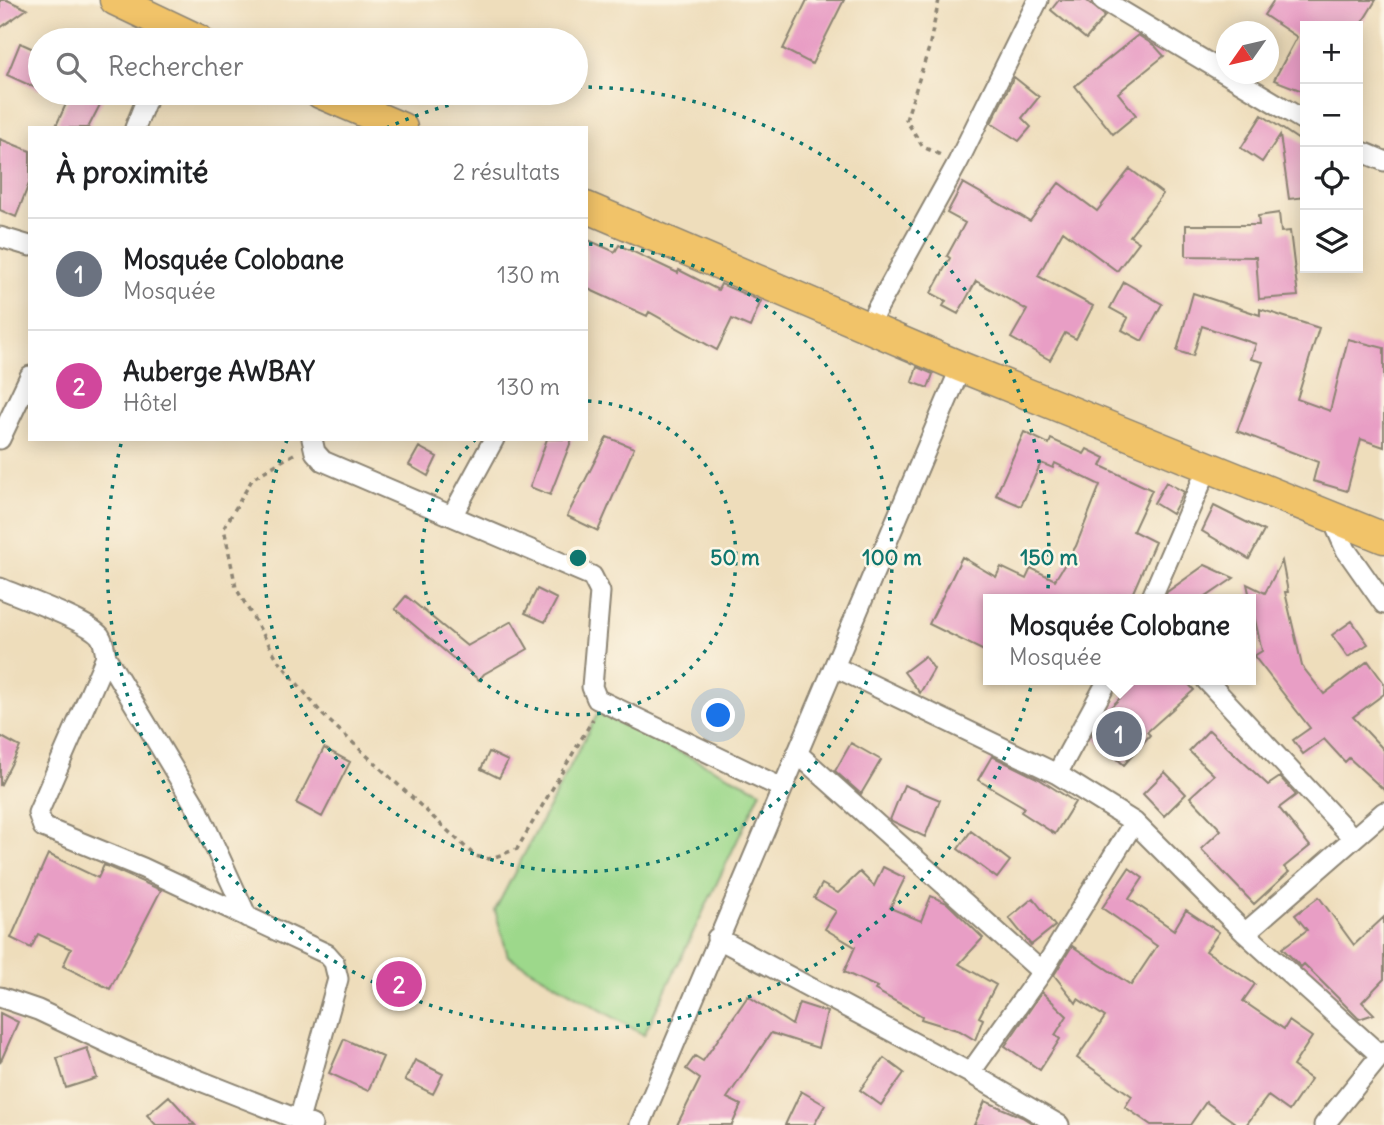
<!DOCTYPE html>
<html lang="fr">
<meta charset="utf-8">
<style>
body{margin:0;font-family:Delius,sans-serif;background:#f6f6f6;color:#202124}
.controls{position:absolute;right:21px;top:21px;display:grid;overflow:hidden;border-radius:0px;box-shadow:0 4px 18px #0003}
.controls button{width:63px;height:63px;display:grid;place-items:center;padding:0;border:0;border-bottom:2px solid #e0e0e0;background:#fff;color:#202124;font:35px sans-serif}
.compass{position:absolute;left:1216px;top:21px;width:63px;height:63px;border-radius:50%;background:#fff;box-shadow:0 4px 18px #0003;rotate:236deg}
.you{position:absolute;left:719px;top:716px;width:24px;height:24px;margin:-18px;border:5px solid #fff;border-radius:50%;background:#1a73e8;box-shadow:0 0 0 10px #1a73e833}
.badge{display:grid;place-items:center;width:46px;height:46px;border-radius:50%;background:#d93025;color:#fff;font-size:23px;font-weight:700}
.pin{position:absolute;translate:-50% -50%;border:4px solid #fff;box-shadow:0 2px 7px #0006}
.popup{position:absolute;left:983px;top:594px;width:273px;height:91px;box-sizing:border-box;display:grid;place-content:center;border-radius:0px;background:#fff;filter:drop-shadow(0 2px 5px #0005);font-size:23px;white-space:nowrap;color:#757577}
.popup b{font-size:26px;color:#202124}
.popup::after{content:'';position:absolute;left:50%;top:100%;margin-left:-14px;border:14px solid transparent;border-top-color:#fff}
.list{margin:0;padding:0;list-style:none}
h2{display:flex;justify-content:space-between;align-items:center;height:91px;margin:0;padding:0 28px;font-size:30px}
h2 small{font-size:23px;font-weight:400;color:#757577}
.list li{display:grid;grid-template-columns:46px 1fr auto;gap:21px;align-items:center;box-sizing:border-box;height:112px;padding:0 28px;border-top:2px solid #e0e0e0}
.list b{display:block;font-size:26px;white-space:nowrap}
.list p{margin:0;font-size:23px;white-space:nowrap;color:#757577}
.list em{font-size:23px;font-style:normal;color:#757577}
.icon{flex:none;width:38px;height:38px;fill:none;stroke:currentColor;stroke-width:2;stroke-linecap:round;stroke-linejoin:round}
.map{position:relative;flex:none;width:1384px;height:1125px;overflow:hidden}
.search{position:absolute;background:#fff;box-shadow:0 4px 18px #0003;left:28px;top:28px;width:560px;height:77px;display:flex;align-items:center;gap:18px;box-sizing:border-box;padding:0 24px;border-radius:38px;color:#757577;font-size:26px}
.panel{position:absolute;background:#fff;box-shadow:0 4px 18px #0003;left:28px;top:126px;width:560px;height:315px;border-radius:0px}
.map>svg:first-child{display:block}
</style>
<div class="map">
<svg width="1384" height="1125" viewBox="0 0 1384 1125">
<rect width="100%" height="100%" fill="#fcf5e5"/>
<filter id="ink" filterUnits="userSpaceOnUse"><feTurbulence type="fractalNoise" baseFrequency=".0143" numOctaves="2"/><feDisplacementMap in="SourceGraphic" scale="14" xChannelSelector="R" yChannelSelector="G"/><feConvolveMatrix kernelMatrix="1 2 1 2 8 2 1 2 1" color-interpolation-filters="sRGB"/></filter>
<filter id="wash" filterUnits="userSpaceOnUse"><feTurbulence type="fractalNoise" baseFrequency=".00686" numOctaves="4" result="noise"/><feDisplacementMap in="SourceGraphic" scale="28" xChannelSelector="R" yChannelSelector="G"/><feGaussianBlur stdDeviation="1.57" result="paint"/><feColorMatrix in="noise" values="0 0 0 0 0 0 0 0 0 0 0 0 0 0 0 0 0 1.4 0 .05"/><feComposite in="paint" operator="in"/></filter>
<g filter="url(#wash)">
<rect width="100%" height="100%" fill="#edb"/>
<!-- green -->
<path fill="#9dd88b" stroke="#64825b" stroke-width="2" d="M598 713 761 791 644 1035 508 956 495 910Z"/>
<g id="blocks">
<!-- building -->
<path fill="#e89ec5" d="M0 0H7L27 9 0 28Z
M807 0H844L812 64 783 49Z
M1059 0H1086L1105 16 1086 39 1051 10Z
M1274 0H1376L1360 26H1305V92L1274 80 1297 37 1264 15Z
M1138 35 1155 46 1164 56 1118 93 1136 115 1113 134 1075 86Z
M20 43 40 52V90L7 75Z
M1014 77 1039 97 1022 118 1031 127 1019 141 991 123Z
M71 93H106L88 128H55Z
M1262 115 1305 144V197L1289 199 1280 135 1262 162 1241 148Z
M0 139 30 151V181L16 217 0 210Z
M1130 169 1163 194 1130 236 1139 242 1117 271 1063 231 1038 276 1093 306 1076 339 1065 333 1050 360 1011 338 1027 310 976 281 958 314 943 306 946 301 931 293 950 258 947 256 965 223 947 213 963 183 1030 221 1059 183 1097 211Z
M1279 213 1281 232 1290 231 1298 296 1259 299 1256 257 1186 256V225H1259L1258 216Z
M586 239 615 252 619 245 678 273 679 270 718 290 721 284 761 301 750 327 732 319 717 350 649 312 647 316 586 288Z
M1124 282 1162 304 1142 341 1122 330 1128 318 1110 308Z
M1193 293 1260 315V309L1319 328 1297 399 1330 411 1348 339 1384 348V447L1361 439 1347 491 1313 481 1318 462 1237 431 1263 362 1251 359 1256 344 1202 326 1193 356 1177 351Z
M917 367 933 374 928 388 912 382Z
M1024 432 1049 444 1051 439 1084 454 1087 449 1105 458 1101 466 1152 490 1133 531 1155 542 1130 599H988V653L929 624 962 557 996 577 1001 567 1026 579 1031 568 1055 580 1076 546 1100 485 1055 463 1053 468 1041 463 1021 506 996 495Z
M607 437 634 448 598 531 567 516Z
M547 439H572L550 495 530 487Z
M419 447 437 457 428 476 409 465Z
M1166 482 1184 492 1172 514 1154 503Z
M1214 506 1264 531 1249 559 1202 531Z
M1282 561 1288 592H1285L1302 666 1324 694 1368 661 1384 683V694L1353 717 1384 750V790L1349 758 1345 762 1324 739 1303 754 1293 740 1310 728 1254 656 1262 651 1247 584 1265 593Z
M1205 565 1234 578 1203 599H1164L1167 592Z
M537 589 557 599 545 622 525 613Z
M406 596 467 646 512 621 528 649 484 674 479 680 395 609Z
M1352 621 1368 644 1348 657 1332 635Z
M925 656 934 669 920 693 904 672Z
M1138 680H1185L1194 690 1147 732 1150 735 1124 765 1092 736 1104 714Z
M1209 730 1268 785 1280 777 1296 795 1279 808 1310 846 1284 867 1289 872 1254 904 1201 849 1221 830 1190 797 1214 775 1189 751Z
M0 736 20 747 0 786Z
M851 743 881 760 861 794 835 771Z
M324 748 350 762 322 817 296 803Z
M489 752 508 761 499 778 481 769Z
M992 756 1039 779 1075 802 1055 834 1021 812 1024 807 978 780Z
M1165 772 1186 794 1164 816 1143 794Z
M904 785 940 800 925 837 890 820Z
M971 831 1010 861 997 878 958 849Z
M48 854 98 878 104 865 161 890 110 989 63 966 71 949 38 934 31 948 11 938Z
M883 867 905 878 890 908 921 921 931 896 947 903 983 938 959 964 996 985 979 1017 983 1019 975 1040 960 1031 921 1019 922 1016 875 990 877 987 844 972 855 947 825 929 836 911 814 898 822 884 838 893 860 872 874 886Z
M1129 868 1143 878 1129 899 1174 930 1186 910 1219 932 1206 951 1255 984 1243 1001 1284 1029 1289 1021 1312 1037 1293 1066 1311 1079 1289 1111 1268 1096 1246 1125H1238L1206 1102 1190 1125H1151L1125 1107 1132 1096 1077 1058 1105 1017 1078 999 1076 1003 1054 975 1072 946 1131 985 1157 946 1102 908Z
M1319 897 1354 945 1384 917V979L1362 1002 1374 1014 1359 1019 1304 964 1301 967 1282 948 1307 930 1295 915Z
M1033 898 1055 926 1031 945 1009 918Z
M1042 992 1067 1016 1055 1035 1060 1039 1040 1070 1005 1046Z
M748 996 792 1025 799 1003 827 1012 818 1048 771 1033 727 1098 741 1105 732 1125H677L700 1079 686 1069 695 1056 703 1061Z
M0 1013 18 1022 0 1063Z
M344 1039 383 1057 368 1091 329 1073Z
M87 1048 97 1078 66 1088 57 1058Z
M884 1058 904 1073 881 1105 860 1090Z
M415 1060 443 1074 433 1094 405 1080Z
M801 1091 825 1105 814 1125H785Z
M169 1096 195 1125H156L147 1115Z
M985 1101 1022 1117 1035 1125H974Z"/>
</g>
</g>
<g filter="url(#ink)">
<use href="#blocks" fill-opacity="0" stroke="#8c8473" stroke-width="2"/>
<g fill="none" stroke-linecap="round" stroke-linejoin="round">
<!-- minor casing -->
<g stroke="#8c8473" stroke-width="23">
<path id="minor" d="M1103 0 1305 121
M135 128 149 93
M1358 150 1384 161
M0 237 30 246
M867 327 958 162 1038 0
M0 439 30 376
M312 439 315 452 323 461 592 576 600 592 592 687 597 699 782 788
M452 516 494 439
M1331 516 1346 550 1384 604
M0 588C21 597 88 621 100 636 104 642 105 651 106 657L38 813 43 827 143 868 327 954 334 962 338 979 299 1120
M1151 599 1208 467
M106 657 198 810 247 917
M835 667 1057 774 1134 822 1245 933 1380 1055
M1206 680 1353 838
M797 753 1042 972
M1057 774 1108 680
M1245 933 1384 812
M717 938 970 1073 1059 1125
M0 997 38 1010 125 1051 312 1125
M970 1073 1042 972 1134 822
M640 1125 961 367
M1324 1125 1384 1051"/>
</g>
<!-- primary casing -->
<g stroke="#8c8473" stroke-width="33">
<path id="primary" d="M115 0 199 40
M320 93 402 128
M586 207 961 367 1384 538"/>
</g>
<!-- path -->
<path stroke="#8c8473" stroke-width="3.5" stroke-dasharray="5 5" stroke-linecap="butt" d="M939 0 929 48 906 120 923 147 941 155
M294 454 253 478 224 528 236 588 278 660 323 715 475 856 489 859 517 849 593 719"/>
<!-- minor -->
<use href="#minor" stroke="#fff" stroke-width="19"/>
<!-- primary -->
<use href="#primary" stroke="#f1c369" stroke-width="30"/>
</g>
</g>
<!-- distance rings -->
<g fill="none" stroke="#0f766e" stroke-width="3.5" stroke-dasharray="3.5 7">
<path d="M588 401A157 157 0 1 1 475 440"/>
<path d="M589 244A314 314 0 1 1 287 440"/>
<path d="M386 128A471 471 0 0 1 504 93M578 87A471 471 0 1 1 122 440"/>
</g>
<circle cx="578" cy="558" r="10" fill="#0f766e" stroke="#fcf5e5" stroke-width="3.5"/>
<g font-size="21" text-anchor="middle" font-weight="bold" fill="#0f766e" stroke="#fcf5e5" stroke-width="5" stroke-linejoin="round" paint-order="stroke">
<text x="735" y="565">50 m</text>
<text x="892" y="565">100 m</text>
<text x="1049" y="565">150 m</text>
</g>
</svg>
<div class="controls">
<button>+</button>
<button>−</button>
<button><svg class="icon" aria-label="locate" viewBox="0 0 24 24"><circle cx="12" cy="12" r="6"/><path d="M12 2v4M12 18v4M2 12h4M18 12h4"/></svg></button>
<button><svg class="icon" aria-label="layers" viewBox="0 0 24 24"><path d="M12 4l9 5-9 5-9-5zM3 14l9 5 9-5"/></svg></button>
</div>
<svg class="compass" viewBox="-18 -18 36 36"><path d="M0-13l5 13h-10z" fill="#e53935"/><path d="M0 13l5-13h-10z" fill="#757577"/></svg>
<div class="you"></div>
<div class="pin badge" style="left:1119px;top:734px;background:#6b7280">1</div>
<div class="popup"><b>Mosquée Colobane</b>Mosquée</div>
<div class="pin badge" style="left:399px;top:984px;background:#d1479c">2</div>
<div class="search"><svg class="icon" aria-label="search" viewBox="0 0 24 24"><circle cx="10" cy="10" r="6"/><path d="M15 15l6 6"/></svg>Rechercher</div>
<section class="panel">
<h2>À proximité<small>2 résultats</small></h2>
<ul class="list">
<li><span class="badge" style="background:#6b7280">1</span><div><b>Mosquée Colobane</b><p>Mosquée</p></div><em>130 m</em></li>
<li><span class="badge" style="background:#d1479c">2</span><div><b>Auberge AWBAY</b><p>Hôtel</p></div><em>130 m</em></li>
</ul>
</section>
</div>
